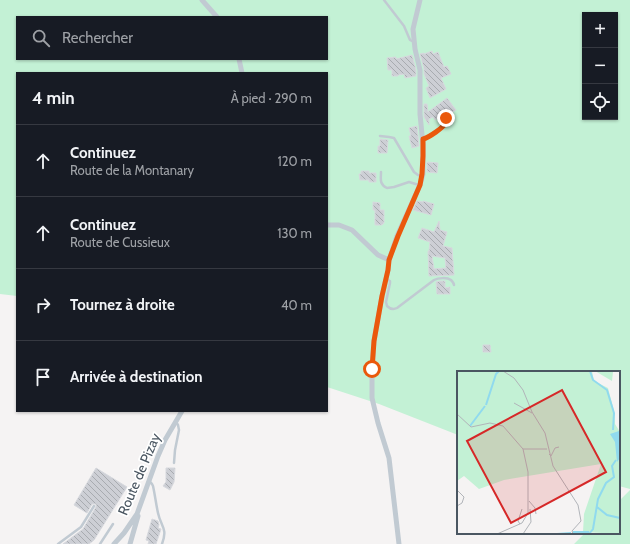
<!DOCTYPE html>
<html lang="fr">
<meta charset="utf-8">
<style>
body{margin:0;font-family:Cabin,sans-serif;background:#20242c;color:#f1f3f6}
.controls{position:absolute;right:12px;top:12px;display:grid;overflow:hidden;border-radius:0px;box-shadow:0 1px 3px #0004}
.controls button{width:36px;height:36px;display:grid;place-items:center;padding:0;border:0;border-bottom:1px solid #363941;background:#171b24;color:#f1f3f6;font:20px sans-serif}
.stop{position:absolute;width:12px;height:12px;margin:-9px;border:3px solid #ea580c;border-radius:50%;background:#fff}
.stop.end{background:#ea580c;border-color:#fff;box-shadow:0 1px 4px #0008}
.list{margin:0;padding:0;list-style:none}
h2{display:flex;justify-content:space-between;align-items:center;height:52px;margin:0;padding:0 16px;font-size:17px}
h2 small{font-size:13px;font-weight:400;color:#9ea1a6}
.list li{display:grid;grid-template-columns:26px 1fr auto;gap:12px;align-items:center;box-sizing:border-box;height:72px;padding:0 16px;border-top:1px solid #363941}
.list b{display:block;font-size:15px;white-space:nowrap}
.list p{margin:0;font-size:13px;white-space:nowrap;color:#9ea1a6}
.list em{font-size:13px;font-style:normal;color:#9ea1a6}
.icon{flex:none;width:22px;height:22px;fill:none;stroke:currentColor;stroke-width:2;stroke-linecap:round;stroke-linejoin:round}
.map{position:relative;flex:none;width:630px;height:544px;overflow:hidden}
.search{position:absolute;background:#171b24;box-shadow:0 1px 3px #0004;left:16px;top:16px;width:312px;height:44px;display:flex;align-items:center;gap:10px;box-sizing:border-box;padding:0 14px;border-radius:0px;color:#9ea1a6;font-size:15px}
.panel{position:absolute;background:#171b24;box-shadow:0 1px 3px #0004;left:16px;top:72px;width:312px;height:340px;border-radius:0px}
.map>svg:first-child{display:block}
</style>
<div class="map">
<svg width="630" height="544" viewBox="0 0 630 544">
<defs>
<pattern id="building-back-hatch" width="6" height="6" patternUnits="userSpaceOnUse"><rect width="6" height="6" fill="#cdcfd5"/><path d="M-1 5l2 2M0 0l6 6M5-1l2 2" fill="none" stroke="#a8abb0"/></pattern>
</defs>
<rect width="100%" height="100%" fill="#f5f3f3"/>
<!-- grass -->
<path fill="#c3f1d5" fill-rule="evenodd" d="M0 0H630V489L619 486V372H458V435L379 404 327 387V73H17V296L0 294ZM585 15H615V117H585ZM17 17H327V59H17Z
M630 490V544H574L585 533H619V501Z"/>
<!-- building -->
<path fill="url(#building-back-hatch)" stroke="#d7d9de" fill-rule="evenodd" d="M432 51 433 54 438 52 444 67 447 66 451 74 441 78 446 89 430 98 426 88 429 86 424 74V69L420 54 424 53V54Z
M412 55 416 70V76L405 78 404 74 398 75V76H392V70H388L387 58 396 57V59Z
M447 98 456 110 448 115 446 112H443L441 115 435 120 433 117 429 119V125L424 117V104H427L428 112Z
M417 126 419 146 412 148 409 136H411L409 128Z
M380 139 388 140 387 153H378V146H380Z
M427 162 438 163 437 173 427 172Z
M361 171H369V173H376V182H369V180H360L359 174H361Z
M417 201 423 202V201L434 204 431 215 413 210Z
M373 202 380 203V210H384V223L382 225H375V210H373Z
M439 221 440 230 447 232 443 246 452 248 454 275 429 276 428 251H429L430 242 418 238 422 228 434 232ZM432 256 445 258 446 268 434 269Z
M440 281H445V288L450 287V294H437L436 282Z
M483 345H490L491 352H483Z
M96 468 127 487 94 540 89 544H63L83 529 96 507V504H92L87 513 74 505Z
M166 468H175L174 482 170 490 163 486 166 482Z
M152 519 158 521 159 525 158 528 161 529 156 544H148L149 541 146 540Z"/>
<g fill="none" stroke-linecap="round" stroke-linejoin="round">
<!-- lane -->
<path stroke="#c1cad2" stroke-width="2.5" d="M384 0 404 26 410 40 414 42
M380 136 389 137 394 138 414 172 418 175 422 176
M423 139 428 137 446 123 447 120 444 115
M381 172C381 179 379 184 387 188L394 187 409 182 419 185
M386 279 390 281V283L386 302 387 306C390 309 393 310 397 308L434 280C438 278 447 277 451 280 452 281 454 284 454 285
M174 463 175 450 179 430 178 425 176 422
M149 481 152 484 153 486C155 495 156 504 158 513 161 527 168 528 162 544
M58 544 81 527 94 506
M100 544 113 524"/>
<!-- street -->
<path stroke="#c1cad2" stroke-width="5" d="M202 0 217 17
M239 59 242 73
M327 225H339L352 230 378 255 389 260
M114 544 124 533 137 514 158 456 165 440 182 411
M130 544 138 516
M399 544 389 458 378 423 372 398V369L374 341 382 296 388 270 389 260 397 236 420 185 423 174V145L420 114V70L415 49 413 29 420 0"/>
</g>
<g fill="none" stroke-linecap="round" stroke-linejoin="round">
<!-- route -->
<path stroke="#ea580c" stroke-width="5" d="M372 369 374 341 382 296 388 270 389 260 398 236 420 185 422 174 423 156V139C428 138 445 127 447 121 447 120 447 119 446 118"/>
</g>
<g text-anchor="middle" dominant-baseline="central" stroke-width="3.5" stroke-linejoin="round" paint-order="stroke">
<!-- street labels -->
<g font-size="14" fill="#4a5661" stroke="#fff">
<text transform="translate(139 474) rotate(-67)">Route de Pizay</text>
</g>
</g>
<!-- overview -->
<g transform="translate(457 371)">
<rect width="163" height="163" fill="#f5f3f3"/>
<path d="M0 0H135L137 10 151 17 157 40 158 53 163 61V163L126 161 127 143 144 93 47 109 22 118 7 105 0 110ZM138 0H163V1H156L155 10Z" fill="#c3f1d5"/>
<path d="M162 60 163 87 160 91 158 71 153 63Z" fill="#90daee"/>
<path fill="none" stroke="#90daee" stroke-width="2" d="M133 0 136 9 150 19 157 42 156 59M29 34 39 3 42 0M13 55 28 35M140 136 150 144 163 147M116 161H132M100 163 114 162M132 163 136 158 141 128 149 112 157 106 155 95 159 89"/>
<path fill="none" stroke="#b1b4b9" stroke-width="1" d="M46 0 57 7 66 19 75 41 88 62 96 95 121 134 124 150 115 160 116 163M57 32 75 42M0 43 14 56 33 52 46 55 66 78H90M92 83 94 85 98 77 102 76M0 119 7 126 5 132 0 135M72 130 78 137 79 143M63 153 61 150 65 138M40 163 65 152 71 142V101L66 78M66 163 74 151 73 138"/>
<path fill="#d62828" fill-opacity="0.15" stroke="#d62828" stroke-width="2" d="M105 19 149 101 54 152 10 70Z"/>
<rect width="163" height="163" fill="none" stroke="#4a5661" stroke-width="2"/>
</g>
</svg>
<div class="controls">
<button>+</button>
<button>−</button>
<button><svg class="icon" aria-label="locate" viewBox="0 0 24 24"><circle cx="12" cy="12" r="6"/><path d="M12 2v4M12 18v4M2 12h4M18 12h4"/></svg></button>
</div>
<div class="stop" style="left:372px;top:369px"></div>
<div class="stop end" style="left:446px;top:118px"></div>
<div class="search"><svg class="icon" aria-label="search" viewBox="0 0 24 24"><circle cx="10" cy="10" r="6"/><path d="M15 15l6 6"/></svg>Rechercher</div>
<section class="panel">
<h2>4 min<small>À pied · 290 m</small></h2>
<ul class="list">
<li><svg class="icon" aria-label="ahead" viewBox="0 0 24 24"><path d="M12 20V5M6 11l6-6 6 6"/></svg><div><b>Continuez</b><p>Route de la Montanary</p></div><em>120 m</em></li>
<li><svg class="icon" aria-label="ahead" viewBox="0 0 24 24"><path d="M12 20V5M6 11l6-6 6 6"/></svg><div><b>Continuez</b><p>Route de Cussieux</p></div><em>130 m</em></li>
<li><svg class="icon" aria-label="right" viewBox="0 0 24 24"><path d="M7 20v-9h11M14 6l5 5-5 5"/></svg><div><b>Tournez à droite</b></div><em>40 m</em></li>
<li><svg class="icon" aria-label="arrive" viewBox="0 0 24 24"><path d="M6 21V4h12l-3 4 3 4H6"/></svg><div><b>Arrivée à destination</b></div></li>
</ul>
</section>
</div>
